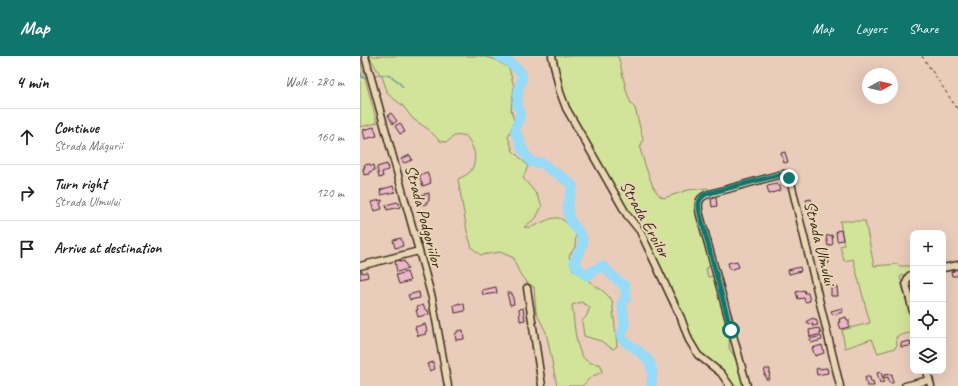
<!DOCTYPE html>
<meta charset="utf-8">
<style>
body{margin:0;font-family:Caveat,sans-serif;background:#f2f2f2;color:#202124}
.controls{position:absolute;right:12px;bottom:12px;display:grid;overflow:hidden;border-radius:8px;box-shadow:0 4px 16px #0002}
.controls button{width:36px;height:36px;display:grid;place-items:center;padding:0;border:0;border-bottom:1px solid #e0e0e0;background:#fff;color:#202124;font:20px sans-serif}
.compass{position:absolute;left:502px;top:12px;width:36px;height:36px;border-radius:50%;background:#fff;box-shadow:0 4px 16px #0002;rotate:82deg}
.stop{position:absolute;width:12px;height:12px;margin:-9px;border:3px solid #0f766e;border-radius:50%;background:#fff}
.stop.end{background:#0f766e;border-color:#fff;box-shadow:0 1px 4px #0008}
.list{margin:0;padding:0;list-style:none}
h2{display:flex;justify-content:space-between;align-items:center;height:52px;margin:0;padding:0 16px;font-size:17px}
h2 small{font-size:13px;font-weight:400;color:#757577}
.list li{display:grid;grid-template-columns:26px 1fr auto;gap:12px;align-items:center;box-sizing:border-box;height:56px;padding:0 16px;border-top:1px solid #e0e0e0}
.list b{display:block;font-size:15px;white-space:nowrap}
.list p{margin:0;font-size:13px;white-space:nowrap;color:#757577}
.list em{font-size:13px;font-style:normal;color:#757577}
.icon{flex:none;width:22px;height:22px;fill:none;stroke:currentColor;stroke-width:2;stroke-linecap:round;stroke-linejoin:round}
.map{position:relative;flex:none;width:598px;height:330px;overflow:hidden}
header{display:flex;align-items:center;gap:24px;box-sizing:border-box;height:56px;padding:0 20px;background:#0f766e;color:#fff}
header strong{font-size:19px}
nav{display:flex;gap:22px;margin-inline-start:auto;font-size:14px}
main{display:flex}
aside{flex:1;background:#fff}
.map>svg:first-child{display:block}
</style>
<header>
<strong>Map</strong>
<nav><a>Map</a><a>Layers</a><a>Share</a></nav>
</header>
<main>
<aside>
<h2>4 min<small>Walk · 280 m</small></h2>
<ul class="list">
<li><svg class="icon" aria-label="ahead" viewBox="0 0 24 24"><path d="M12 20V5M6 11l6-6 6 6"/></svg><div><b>Continue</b><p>Strada Măgurii</p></div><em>160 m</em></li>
<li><svg class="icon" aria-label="right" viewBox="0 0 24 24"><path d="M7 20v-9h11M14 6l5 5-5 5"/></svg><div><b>Turn right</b><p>Strada Ulmului</p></div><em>120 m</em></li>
<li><svg class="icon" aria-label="arrive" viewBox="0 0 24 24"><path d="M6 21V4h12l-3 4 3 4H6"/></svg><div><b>Arrive at destination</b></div></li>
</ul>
</aside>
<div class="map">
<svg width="598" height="330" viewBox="0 0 598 330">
<rect width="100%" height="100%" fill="#eaccbb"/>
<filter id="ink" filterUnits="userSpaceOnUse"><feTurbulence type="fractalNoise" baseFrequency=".025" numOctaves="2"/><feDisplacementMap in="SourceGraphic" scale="8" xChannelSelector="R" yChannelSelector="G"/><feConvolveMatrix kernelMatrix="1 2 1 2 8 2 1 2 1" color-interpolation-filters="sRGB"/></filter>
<g filter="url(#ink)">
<!-- green -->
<path fill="#d2e499" stroke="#86875c" d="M9 0H121L134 3 149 12 154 31 151 53 154 65 148 81 153 95 168 110 163 122 177 139 182 150 176 162 164 171C177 174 191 156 203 164 208 167 212 174 216 178L215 191 209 200 213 214 243 235 252 244 257 290 253 293 241 285 224 280 222 265 226 261 230 251 221 246 212 249C214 263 215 298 227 305 230 308 237 307 241 309L242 316 231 321 222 330H197L186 276 176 256 174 231C162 224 157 215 154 202L140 196 121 199 112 192 107 175 98 123C102 121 107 119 110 116 119 104 114 89 105 79L94 80 87 86 80 85 68 73 53 63 43 50 28 38 23 23Z
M195 0H258C262 11 266 46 275 52L283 83 280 93 285 109 293 131 300 140 304 142 328 134 348 132V136L338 141 351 205 350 209 346 213 348 221 354 220 370 266 369 292 377 305 383 318 386 330H372L343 301 334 289 322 258 242 109 204 41 201 23Z
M0 3 17 67 0 71Z
M480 165H505L514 210 538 208 539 210H553V216L543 219 540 221 553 269V276L537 280 536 282 537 289 535 292 518 297 512 283 485 292 482 274 510 267 493 203 484 205 480 190 484 189Z"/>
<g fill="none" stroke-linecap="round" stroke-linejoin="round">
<!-- stream -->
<path stroke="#7294a1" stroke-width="1.5" d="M0 14 2 21 4 22 8 21
M12 20C27 17 33 19 43 31"/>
<!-- river -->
<path stroke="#96dbf8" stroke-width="10" d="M139 0 150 7 160 15 162 19V24L159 31 157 49 161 56 155 76 160 84 161 91 171 106 182 107 192 115 201 120 210 127 213 130C210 140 206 151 209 161 210 165 213 168 216 172 228 186 222 191 214 205L217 211 227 220 234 214 243 210 257 224 265 230 266 242 262 247 265 271 261 279 262 283C268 288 285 299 289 305 293 312 293 323 291 330"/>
</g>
<!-- building -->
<path fill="#edb6cb" stroke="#3b2a1e" d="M31 57 37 65 33 68 28 59Z
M40 67 45 76 40 78 35 70Z
M14 71 17 80 5 83 3 74Z
M425 96 428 106 424 107 421 97Z
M50 99 52 104 44 107 41 103Z
M10 108 11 110 14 109 15 114 9 116 10 118 4 119 3 112H5L4 109Z
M27 108 28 114 22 116 23 121 19 122 17 111Z
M67 116 71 127 63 130 60 123V119Z
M417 128 418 130H420L421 134 409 138 407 130Z
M33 130 35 136 21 139 20 134Z
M69 137V145L66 146 67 148 61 149V147L58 148 56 140Z
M356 142 357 150 352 151 351 143Z
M451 143 453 153 449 154 446 144Z
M22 144V146L20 147 22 153 14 155 11 146Z
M37 146 38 147H39L40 151 27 154 26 149Z
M481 174 483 184 477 185 476 175Z
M472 179 473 188 468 190 466 180Z
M41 182 43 190 35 192 33 184Z
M467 196 469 207 463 208 461 197Z
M41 204V206L44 205 48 213 37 216 35 205Z
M377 205 379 211 370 214 368 207Z
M440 211 441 215 429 218 428 214Z
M597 211H598V220H592L591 216 594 215V213L598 212Z
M0 215H2V217L7 216 8 221 0 223Z
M47 216 50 225 39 228 36 219Z
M136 231 137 237 123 239 122 234Z
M477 231 478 240H471V232Z
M444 234 445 237H448L450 245 445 246 444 242 438 243 436 236Z
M59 236 60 242 50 244 48 239Z
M147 237H152L154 248 150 249Z
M100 247V248H104L105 255 95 257 94 249Z
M63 249 66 255 68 254 69 258 58 261 56 254H58L57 251Z
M163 252 165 264 160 265 159 253Z
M482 252 483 256 473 259 471 255Z
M486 261 487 264H489V271L481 273 478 266H480L479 263Z
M453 262V263H456L458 269 453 270 452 267 448 268 447 265Z
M65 268 67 275 65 276 66 278 58 280 55 271Z
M459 272 461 278 450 281 449 274Z
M103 274 104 283 96 284 95 278 97 277V275Z
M461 280 462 284 451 287 450 283Z
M550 285 551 290 541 291V287Z
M462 289 464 297 455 300 452 292Z
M73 306 75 313 70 315 67 308Z
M458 312V313L467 312 468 317 457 319 456 313Z
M405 313H410L409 323H406V319H404Z
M521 316 524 326 520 327 517 317Z
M532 318 533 327H529L528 321 524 322V319Z
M505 321H510L511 326 513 325 514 330H507Z"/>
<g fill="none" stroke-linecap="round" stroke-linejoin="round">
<!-- minor casing -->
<g stroke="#3b2a1e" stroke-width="9">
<path id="minor" d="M5 0 72 242 88 330
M192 0 200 36 206 52 267 159 280 175 321 262 329 284 338 299 361 317 370 330
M0 210 59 195
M583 212 598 209
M553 218 549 220 546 227 553 256
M167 232 182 330
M567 315 571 330
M387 330 340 159C338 150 337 143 346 139L422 118H427L431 127 480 330
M545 330 569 324"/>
</g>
<!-- path -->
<path stroke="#3b2a1e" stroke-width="1" stroke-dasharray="3 3" stroke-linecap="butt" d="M562 0 598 54"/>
<!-- minor -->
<use href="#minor" stroke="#e9d6b4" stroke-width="6"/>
</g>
</g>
<g fill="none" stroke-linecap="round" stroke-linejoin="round" filter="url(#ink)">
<!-- route -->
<path stroke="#0f766e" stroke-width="5" d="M371 274 340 158C338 150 337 143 346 138L422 118H427L429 122"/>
</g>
<g text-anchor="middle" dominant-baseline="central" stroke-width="4" stroke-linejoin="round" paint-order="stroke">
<!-- street labels -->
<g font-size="17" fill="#3b2a1e" stroke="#e9d6b4">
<text transform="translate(64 160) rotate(75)">Strada Podgoriilor</text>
<text transform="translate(285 163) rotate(61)">Strada Eroilor</text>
<text transform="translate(460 187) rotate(76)">Strada Ulmului</text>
</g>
</g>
</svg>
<div class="controls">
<button>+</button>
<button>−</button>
<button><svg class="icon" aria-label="locate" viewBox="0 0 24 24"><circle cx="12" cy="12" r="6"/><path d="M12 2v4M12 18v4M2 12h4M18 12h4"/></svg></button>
<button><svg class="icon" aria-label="layers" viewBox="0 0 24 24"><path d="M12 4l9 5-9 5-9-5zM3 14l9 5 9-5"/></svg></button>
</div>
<svg class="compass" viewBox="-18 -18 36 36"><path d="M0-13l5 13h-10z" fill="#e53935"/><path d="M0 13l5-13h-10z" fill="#757577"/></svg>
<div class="stop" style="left:371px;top:274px"></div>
<div class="stop end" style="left:429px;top:122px"></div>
</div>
</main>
